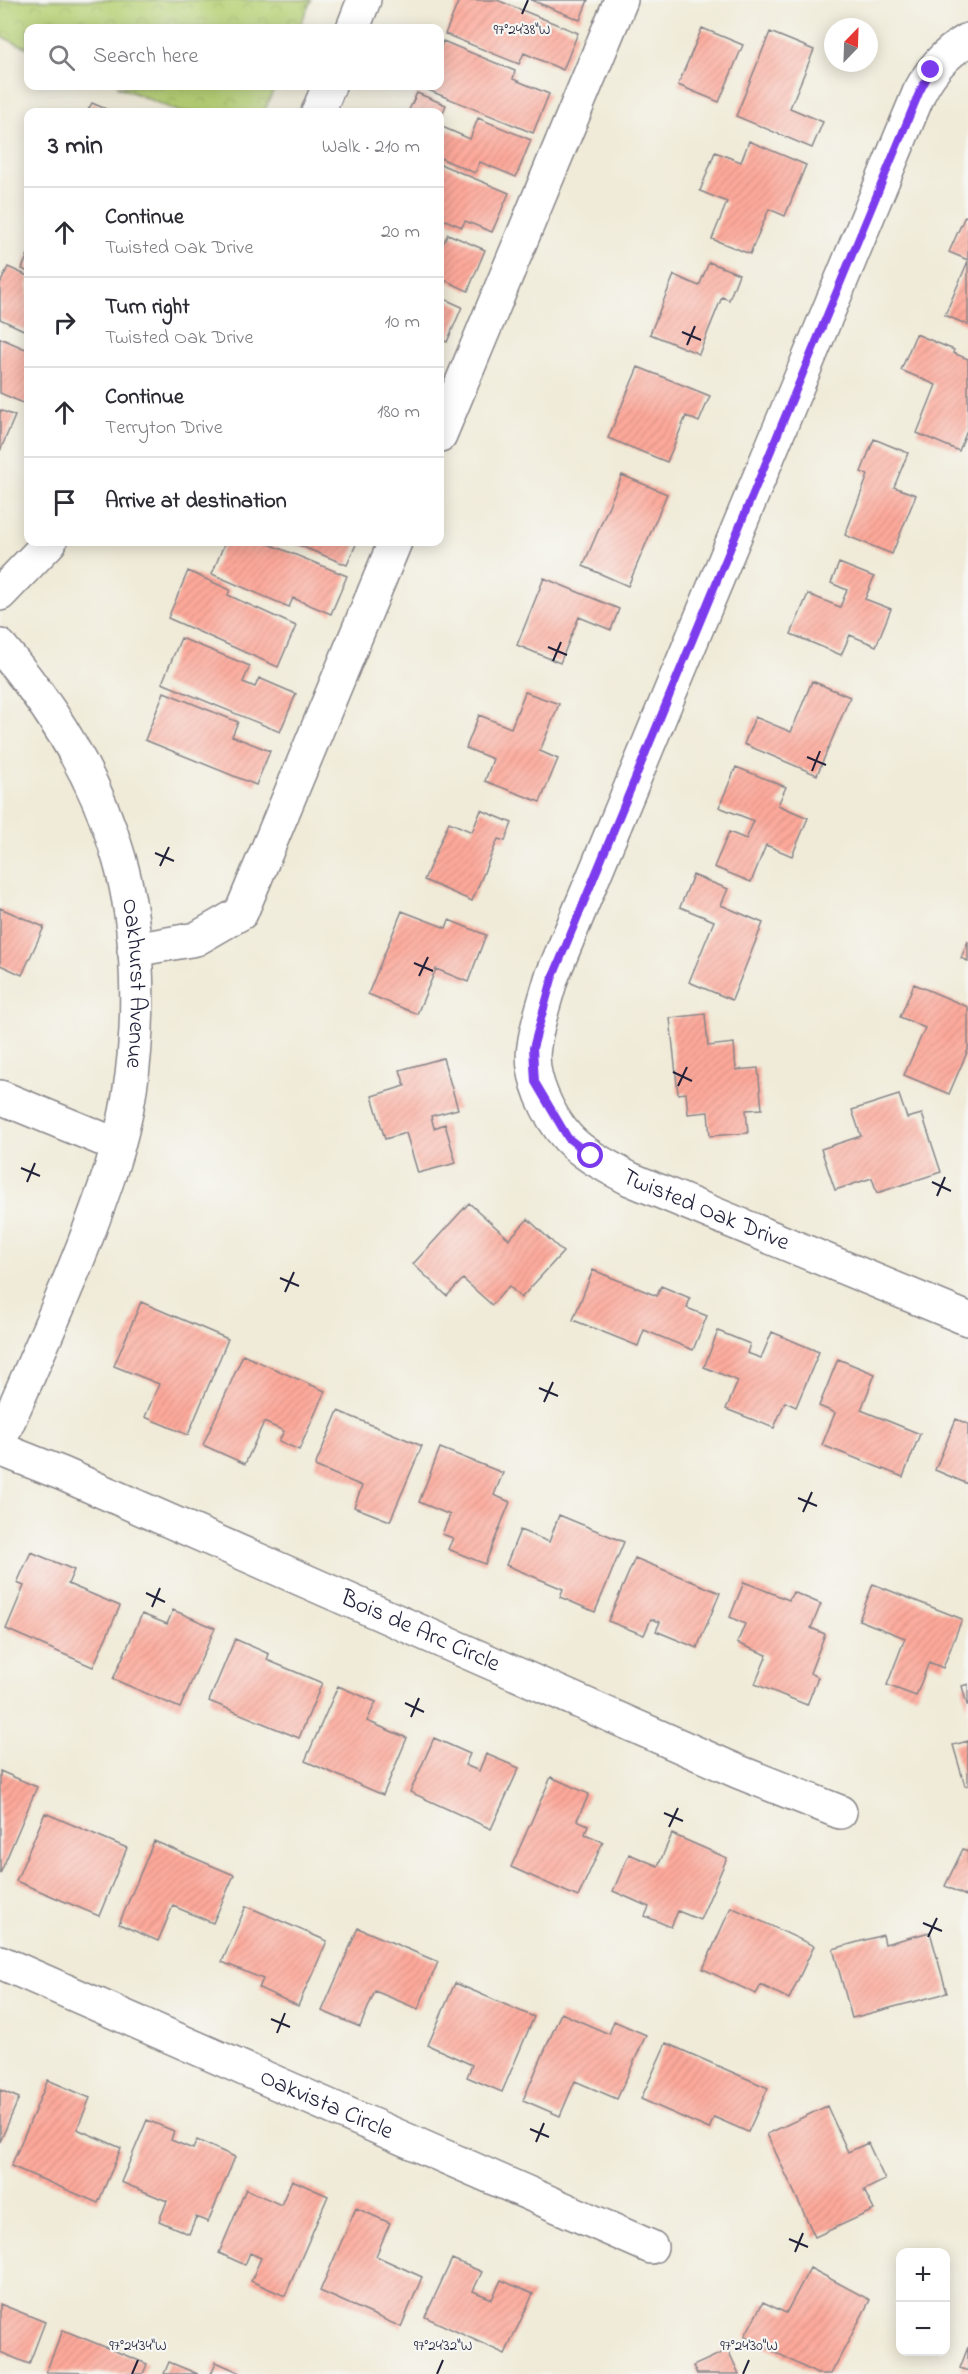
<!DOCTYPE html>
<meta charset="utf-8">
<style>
body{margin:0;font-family:"Indie Flower",sans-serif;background:#f7f7f7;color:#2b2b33}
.controls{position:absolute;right:18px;bottom:18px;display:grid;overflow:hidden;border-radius:12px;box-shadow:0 3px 15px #0003}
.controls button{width:54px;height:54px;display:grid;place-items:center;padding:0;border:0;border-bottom:2px solid #e1e1e2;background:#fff;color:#2b2b33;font:30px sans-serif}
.compass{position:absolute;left:824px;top:18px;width:54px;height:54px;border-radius:50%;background:#fff;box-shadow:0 3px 15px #0003;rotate:23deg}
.stop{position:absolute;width:18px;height:18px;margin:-14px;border:4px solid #7c3aed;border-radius:50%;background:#fff}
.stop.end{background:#7c3aed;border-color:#fff;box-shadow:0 2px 6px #0008}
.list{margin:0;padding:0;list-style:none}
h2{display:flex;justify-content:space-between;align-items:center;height:78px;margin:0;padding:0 24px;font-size:26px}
h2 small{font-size:20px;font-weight:400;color:#7c7c81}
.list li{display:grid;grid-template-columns:39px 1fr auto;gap:18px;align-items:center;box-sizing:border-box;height:90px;padding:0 24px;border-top:2px solid #e1e1e2}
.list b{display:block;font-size:22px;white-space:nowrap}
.list p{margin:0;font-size:20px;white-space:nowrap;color:#7c7c81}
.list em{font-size:20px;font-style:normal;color:#7c7c81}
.icon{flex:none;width:33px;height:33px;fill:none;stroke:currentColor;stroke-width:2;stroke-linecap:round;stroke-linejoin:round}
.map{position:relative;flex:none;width:968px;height:2374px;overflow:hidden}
.search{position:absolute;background:#fff;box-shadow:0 3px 15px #0003;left:24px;top:24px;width:420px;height:66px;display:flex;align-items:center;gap:15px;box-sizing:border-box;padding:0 21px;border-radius:12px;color:#7c7c81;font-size:22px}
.panel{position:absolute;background:#fff;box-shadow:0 3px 15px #0003;left:24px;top:108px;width:420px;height:438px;border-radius:12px}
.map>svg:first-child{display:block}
</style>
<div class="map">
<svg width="968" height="2374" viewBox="0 0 968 2374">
<defs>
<pattern id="park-crowns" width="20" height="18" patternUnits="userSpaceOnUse" patternTransform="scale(1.5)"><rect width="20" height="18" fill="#b8d277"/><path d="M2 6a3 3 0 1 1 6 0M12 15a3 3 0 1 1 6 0" fill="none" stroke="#9eb468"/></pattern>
<pattern id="building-hatch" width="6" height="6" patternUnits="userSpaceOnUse" patternTransform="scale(1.5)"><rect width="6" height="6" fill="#fda99a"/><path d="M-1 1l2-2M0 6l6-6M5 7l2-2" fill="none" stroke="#d99186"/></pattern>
</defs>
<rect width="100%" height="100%" fill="#f6f6f2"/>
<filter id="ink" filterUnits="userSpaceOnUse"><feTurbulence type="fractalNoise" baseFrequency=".0167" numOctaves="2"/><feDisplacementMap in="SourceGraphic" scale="12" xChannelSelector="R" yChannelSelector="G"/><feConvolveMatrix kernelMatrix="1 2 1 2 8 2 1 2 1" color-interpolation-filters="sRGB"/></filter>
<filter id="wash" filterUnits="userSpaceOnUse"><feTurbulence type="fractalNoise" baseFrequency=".008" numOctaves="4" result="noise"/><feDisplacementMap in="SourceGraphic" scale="24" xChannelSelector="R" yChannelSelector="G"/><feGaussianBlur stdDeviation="1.35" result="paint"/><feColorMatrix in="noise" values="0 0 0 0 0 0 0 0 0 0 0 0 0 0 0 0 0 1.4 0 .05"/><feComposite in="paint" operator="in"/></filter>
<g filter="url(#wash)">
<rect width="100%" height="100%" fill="#f0ebd8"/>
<!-- park -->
<path fill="url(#park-crowns)" stroke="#6d7a59" stroke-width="1.5" d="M0 0H311L299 28H28V48L0 36Z
M117 86H275L264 112H180Z"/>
<g id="blocks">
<!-- building -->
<path fill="url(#building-hatch)" d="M459 0H497L578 33 563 70 524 53 519 64 445 34Z
M531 0H588L580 20Z
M702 28 743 45 719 102 678 85Z
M770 32 814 50 790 108 823 122 812 148 736 116Z
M443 41 515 71 513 79 549 94 533 133 423 88 425 86H440V49Z
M417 93 446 105 440 121V112H408Z
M92 103 113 112H87Z
M478 118 531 140 516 177 480 162 475 173 440 158V126L470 139Z
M749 141 806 165 785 216 769 209 750 254 712 239 727 202 700 191 715 152 741 162Z
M440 164 509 193 492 232 465 221 462 227 440 218Z
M965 216 968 217V260L949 252Z
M448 234 485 250 468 291 440 278V243L443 244Z
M28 254V272L22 269Z
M968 261V325L945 315Z
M709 262 739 274 729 300 722 297 699 354 650 334 674 275 699 286Z
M8 267 28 276V332L0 319V284Z
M440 297 462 307 447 342 440 339Z
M916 334 954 350 953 353 968 359V428L959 451 917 433 936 385 901 370Z
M0 338 28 350V405L0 393Z
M638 367 710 396 699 422 686 416 667 462 608 438Z
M0 410 15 416 0 451Z
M874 439 908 453 894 487 916 495 892 554 845 535 868 475 861 472Z
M622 475 667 494 628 586 583 566Z
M225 542H264L347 576 331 614 293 598 289 607 212 574Z
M291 542H357L347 565Z
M839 563 874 577 865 599 891 609 876 646 850 635 841 655 791 634 808 594 840 607 847 590 831 583Z
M188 571 230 590 228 595 296 626 278 667 168 618Z
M544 578 619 609 611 630 579 617 560 663 517 645Z
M181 638 250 666 243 682 255 687 259 678 296 694 280 732 162 683Z
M812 681 850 697 817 775 744 744 755 717 791 732Z
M164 692 238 722 232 736 270 751 256 785 145 740Z
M525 692 559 704 540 751 558 759 540 802 485 781 493 759 466 748 479 715 511 728Z
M736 767 786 787 778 805 808 818 792 856 766 845 751 882 714 867 729 832 746 839 754 821 719 807Z
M481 810 512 823 505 841 498 839 472 901 424 880 449 822 472 832Z
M693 875 728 889 721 905 763 923 732 1000 689 982 714 921 680 907Z
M0 908 44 927 22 975 0 965Z
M402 911 446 928 449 920 486 935 468 982 436 969 417 1014 368 994Z
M968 941V961L961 958Z
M914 984 968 1007V1050L949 1094 904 1075 925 1028 900 1017Z
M705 1014 708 1046 734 1043 736 1070 758 1068 762 1109 746 1110 748 1133 710 1136 708 1112 688 1114 686 1093 678 1094 670 1018Z
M443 1058 458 1109 431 1116 434 1128 445 1124 456 1163 418 1173 406 1133 385 1139 372 1096 405 1086 400 1070Z
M899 1095 907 1118 922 1114 941 1172 877 1193 872 1178 835 1190 821 1149 861 1136 852 1110Z
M469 1203 509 1239 528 1219 563 1252 521 1298 509 1286 492 1305 463 1279 447 1296 413 1264Z
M593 1270 657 1296 661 1286 690 1298 687 1308 707 1316 693 1350 644 1330 638 1346 573 1320Z
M141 1302 228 1339 188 1435 145 1417 159 1384 114 1366Z
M718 1331 750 1344 747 1353 761 1358 772 1332 819 1352 796 1407 785 1402 774 1428 726 1409 738 1381 704 1367Z
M243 1355 325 1391 299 1450 279 1441 284 1431 264 1422 245 1464 203 1445Z
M838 1359 875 1374 861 1410 920 1434 903 1477 822 1445 835 1413 819 1406Z
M338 1411 422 1446 390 1521 354 1507 362 1486 315 1466Z
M956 1419 968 1424V1484L935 1470Z
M440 1448 503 1473 494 1495 510 1502 485 1564 448 1549 453 1538 442 1534 450 1515 419 1502Z
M559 1515 624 1542 595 1612 560 1597 563 1589 506 1565 520 1530 549 1542Z
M31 1552 74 1570 68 1584 120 1606 93 1667 6 1629 24 1586 17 1583Z
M635 1558 720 1593 697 1648 656 1631 660 1622 651 1619 644 1635 608 1621Z
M744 1582 789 1600 793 1592 821 1604 811 1628 825 1634 810 1673 818 1677 807 1705 755 1684 767 1655 737 1643 745 1624 730 1617Z
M873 1584 962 1619 943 1668 929 1662 916 1696 887 1685 905 1638 859 1620Z
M173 1610 215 1628 180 1708 113 1679 142 1614 167 1624Z
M235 1639 269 1654 267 1660 322 1683 299 1738 209 1701Z
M968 1684V1705H967L962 1686Z
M338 1686 376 1702 367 1721 407 1738 383 1795 305 1761Z
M434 1738 470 1754 465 1765 479 1771 486 1754 519 1768 491 1829 410 1792Z
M968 1741V1785L965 1786 953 1745Z
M0 1771 37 1787 0 1874Z
M551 1777 589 1794 577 1820 588 1825 585 1834 603 1842 578 1897 511 1867Z
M45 1813 127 1848 99 1916 16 1881Z
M672 1834 727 1858 700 1920 678 1911 671 1927 645 1916 649 1907 613 1891 629 1854 658 1866Z
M154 1841 234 1875 213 1923 173 1906 158 1941 119 1924Z
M963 1849 968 1851V1897L945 1886Z
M246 1906 327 1941 298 2006 259 1988 263 1979 222 1962Z
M731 1907 814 1946 789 1999 761 1985 756 1994 703 1969Z
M358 1928 438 1962 418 2009 375 1991 360 2027 322 2011Z
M930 1932 947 1993 852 2018 833 1949 883 1935 885 1944Z
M455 1983 534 2017 502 2092 467 2077 472 2065 428 2045Z
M561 2013 609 2034 614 2021 646 2035 617 2099 575 2081 560 2116 523 2100Z
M666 2043 768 2088 748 2132 714 2117 709 2129 641 2099Z
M48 2080 90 2098 77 2129 121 2148 98 2203 11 2166Z
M0 2090 19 2098 0 2142Z
M827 2106 848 2152 868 2143 885 2180 864 2190 874 2210 815 2237 767 2134Z
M147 2120 174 2131 171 2140 193 2149 197 2140 235 2157 208 2222 196 2217 189 2234 159 2221 167 2201 121 2182Z
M292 2180 328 2196 285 2296 251 2281 261 2258 250 2253 245 2265 219 2253 246 2189 281 2205Z
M356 2208 390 2223 376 2256 422 2277 401 2327 320 2291Z
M452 2259 482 2272 473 2291 492 2299 501 2280 533 2294 505 2354 425 2317Z
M810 2268 870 2300 831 2374H817L745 2336 763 2302 786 2313Z
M0 2304 45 2322 29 2364 0 2352Z
M63 2330 147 2364 143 2374 46 2372Z
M968 2347V2371L960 2368Z
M728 2350 739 2374H697L693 2366Z
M169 2362 198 2374H164Z
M216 2362 243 2374H211Z"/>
</g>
</g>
<g filter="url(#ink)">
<use href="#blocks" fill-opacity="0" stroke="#89868a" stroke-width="1.5"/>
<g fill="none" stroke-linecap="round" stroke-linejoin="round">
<!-- minor casing -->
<g stroke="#89868a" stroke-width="36">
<g id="minor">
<path d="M353 28 364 0"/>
<path id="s1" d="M968 40C945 53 931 70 919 93L551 979C545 1001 537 1023 534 1046 529 1076 548 1116 568 1138 585 1156 609 1167 630 1179L968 1319"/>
<path d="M318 112 329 86"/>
<path d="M440 435 621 0"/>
<path d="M0 594 50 542"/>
<path id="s2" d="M0 646C52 707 97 780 119 858 140 930 141 1023 129 1096 121 1147 102 1196 84 1244 58 1310 29 1375 0 1440"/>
<path d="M134 950 196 939 241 913 395 542"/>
<path d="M0 1097 117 1145"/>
<path id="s3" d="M0 1449 63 1474 739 1772 840 1812"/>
<path id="s4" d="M0 1962 651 2247"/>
</g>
</g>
<!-- minor -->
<use href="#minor" stroke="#fff" stroke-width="33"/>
</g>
</g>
<g fill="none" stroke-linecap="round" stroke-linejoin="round" filter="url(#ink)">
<!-- route -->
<path stroke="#7c3aed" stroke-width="8" d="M591 1156 568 1138 535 1082 533 1048 552 979 919 93 931 70"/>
</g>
<!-- ticks -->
<path fill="none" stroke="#22223b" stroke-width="2" d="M522 14 528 0M682 332 701 340M687 345 695 326M548 647 567 655M553 661 561 642M807 757 826 765M812 771 820 751M155 853 174 861M160 866 169 847M414 963 433 971M419 976 428 957M673 1072 692 1081M678 1086 687 1067M21 1168 40 1176M27 1182 35 1163M932 1182 951 1191M937 1196 945 1177M280 1278 299 1286M285 1292 294 1272M539 1388 558 1396M544 1402 553 1382M798 1498 817 1506M803 1512 812 1492M146 1593 165 1602M152 1607 160 1588M405 1703 424 1712M411 1717 419 1698M664 1813 683 1821M669 1827 678 1808M923 1923 942 1931M928 1937 937 1918M271 2019 290 2027M277 2033 285 2013M530 2129 549 2137M536 2142 544 2123M789 2239 808 2247M795 2252 803 2233M132 2374 138 2360M437 2374 443 2360M743 2374 749 2360"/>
<g text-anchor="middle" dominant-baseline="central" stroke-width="4.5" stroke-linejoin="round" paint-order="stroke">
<!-- street labels -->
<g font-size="24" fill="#22223b" stroke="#f6f6f2">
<text stroke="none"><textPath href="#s2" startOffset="372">Oakhurst Avenue</textPath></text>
<text stroke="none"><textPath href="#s1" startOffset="1359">Twisted Oak Drive</textPath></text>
<text stroke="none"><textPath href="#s3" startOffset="458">Bois de Arc Circle</textPath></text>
<text stroke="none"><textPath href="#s4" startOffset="356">Oakvista Circle</textPath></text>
</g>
</g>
<g font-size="15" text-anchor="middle" fill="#22223b" stroke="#f6f6f2" stroke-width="4.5" stroke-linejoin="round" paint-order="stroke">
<text x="522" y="34">97°24'38"W</text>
<text x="138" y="2350">97°24'34"W</text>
<text x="443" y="2350">97°24'32"W</text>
<text x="749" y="2350">97°24'30"W</text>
</g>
</svg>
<div class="controls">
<button>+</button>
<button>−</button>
</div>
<svg class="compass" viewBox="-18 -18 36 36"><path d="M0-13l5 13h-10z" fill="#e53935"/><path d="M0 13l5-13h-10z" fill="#7c7c81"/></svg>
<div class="stop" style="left:591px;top:1156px"></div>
<div class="stop end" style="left:931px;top:70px"></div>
<div class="search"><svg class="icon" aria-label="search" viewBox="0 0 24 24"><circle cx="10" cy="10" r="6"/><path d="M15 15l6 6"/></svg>Search here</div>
<section class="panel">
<h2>3 min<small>Walk · 210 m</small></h2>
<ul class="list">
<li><svg class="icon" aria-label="ahead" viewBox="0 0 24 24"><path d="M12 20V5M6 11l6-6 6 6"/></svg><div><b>Continue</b><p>Twisted Oak Drive</p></div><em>20 m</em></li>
<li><svg class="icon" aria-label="right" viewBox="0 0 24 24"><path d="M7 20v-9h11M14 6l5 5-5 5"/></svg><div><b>Turn right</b><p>Twisted Oak Drive</p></div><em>10 m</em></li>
<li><svg class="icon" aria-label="ahead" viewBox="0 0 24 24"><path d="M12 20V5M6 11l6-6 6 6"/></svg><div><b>Continue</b><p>Terryton Drive</p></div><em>180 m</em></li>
<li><svg class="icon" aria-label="arrive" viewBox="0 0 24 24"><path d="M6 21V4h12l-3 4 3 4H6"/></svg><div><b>Arrive at destination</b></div></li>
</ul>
</section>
</div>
